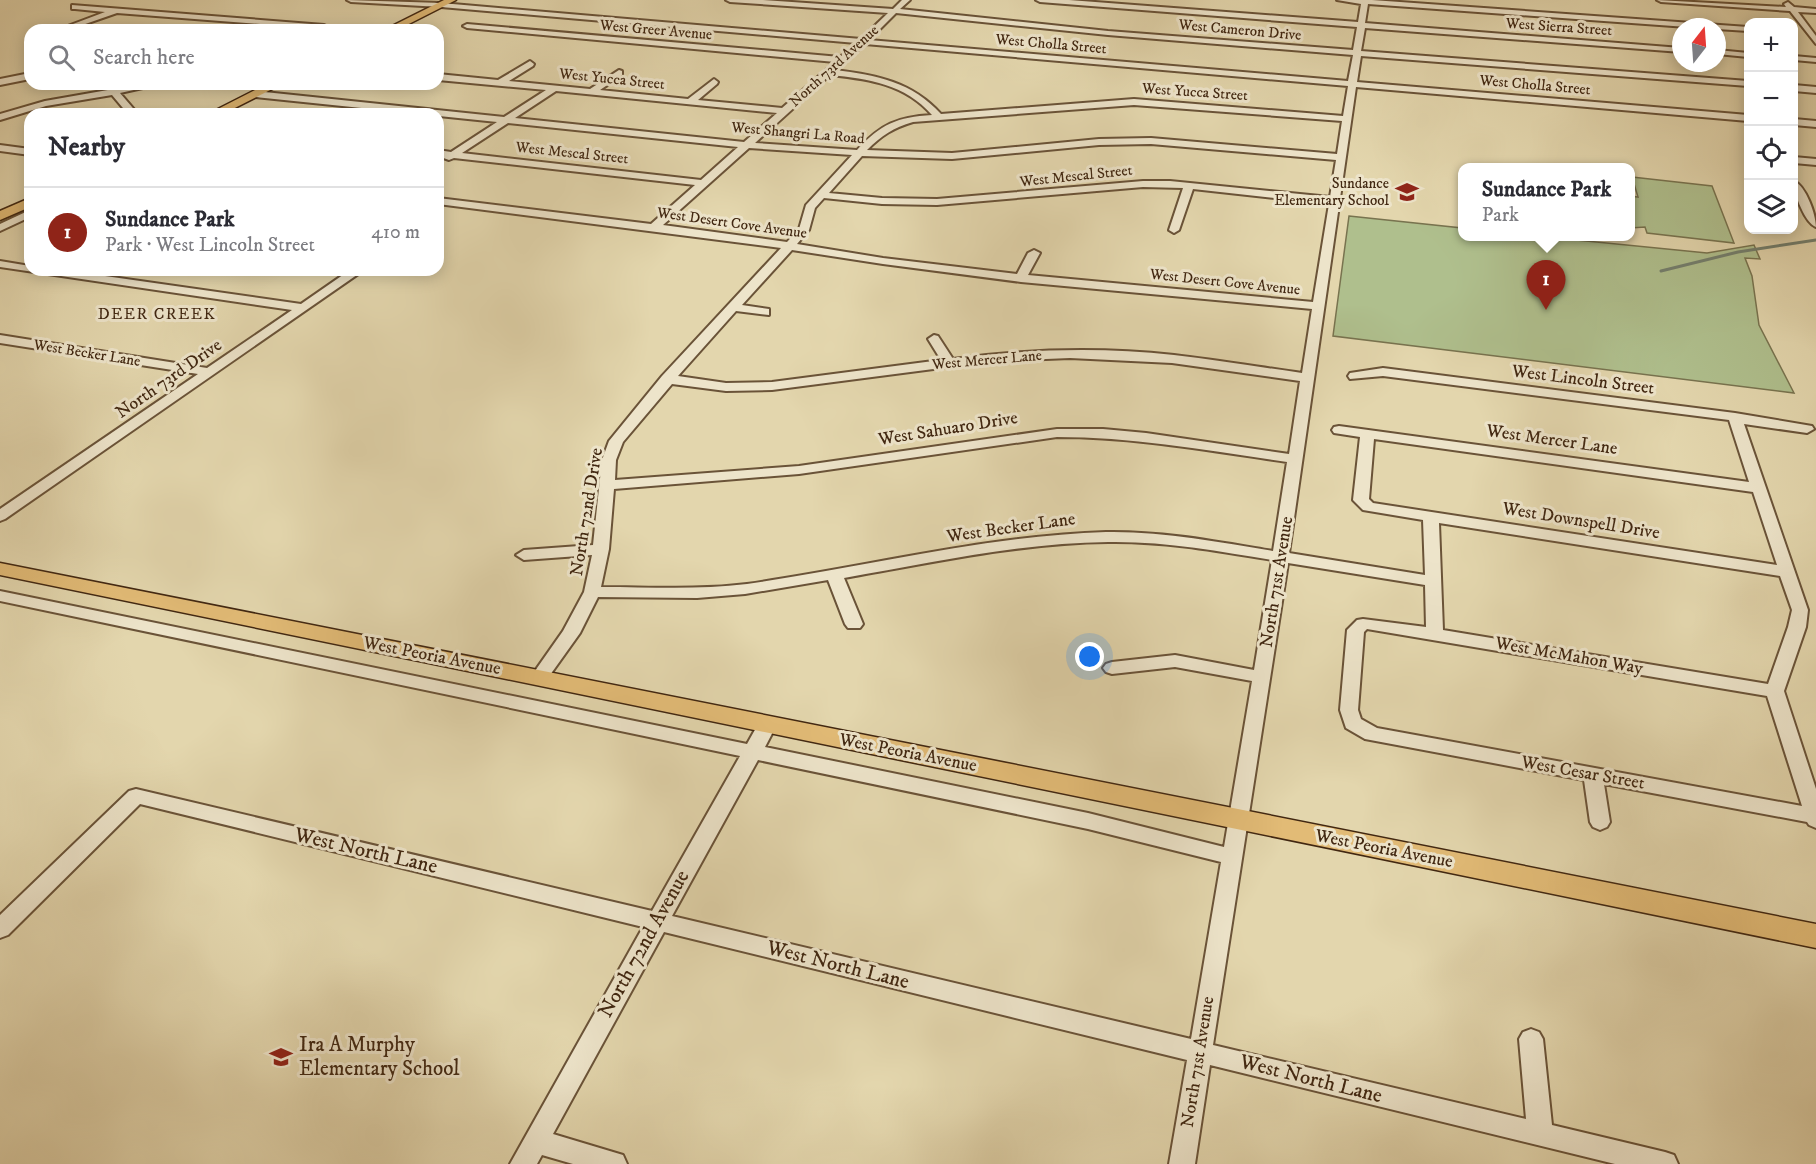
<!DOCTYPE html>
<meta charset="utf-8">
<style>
body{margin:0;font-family:"IM FELL DW Pica",serif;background:#f7f7f7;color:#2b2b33}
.controls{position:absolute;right:18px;top:18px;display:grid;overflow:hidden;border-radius:12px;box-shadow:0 3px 15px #0003}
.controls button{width:54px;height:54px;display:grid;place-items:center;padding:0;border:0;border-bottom:2px solid #e1e1e2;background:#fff;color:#2b2b33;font:30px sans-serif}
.compass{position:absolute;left:1672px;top:18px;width:54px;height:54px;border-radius:50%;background:#fff;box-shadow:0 3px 15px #0003;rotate:17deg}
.you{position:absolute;left:1090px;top:657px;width:21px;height:21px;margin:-15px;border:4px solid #fff;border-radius:50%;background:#1a73e8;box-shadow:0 0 0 9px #1a73e833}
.badge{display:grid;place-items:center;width:39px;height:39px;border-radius:50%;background:#8f2418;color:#fff;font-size:20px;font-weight:700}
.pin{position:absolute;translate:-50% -50px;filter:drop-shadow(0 2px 3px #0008)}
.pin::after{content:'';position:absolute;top:32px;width:21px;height:18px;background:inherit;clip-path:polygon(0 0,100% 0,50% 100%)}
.popup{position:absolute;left:1458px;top:163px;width:177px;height:78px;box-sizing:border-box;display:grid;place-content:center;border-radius:12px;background:#fff;filter:drop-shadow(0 2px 4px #0005);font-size:20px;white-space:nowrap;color:#7c7c81}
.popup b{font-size:22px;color:#2b2b33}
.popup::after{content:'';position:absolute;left:50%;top:100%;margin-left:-12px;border:12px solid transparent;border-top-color:#fff}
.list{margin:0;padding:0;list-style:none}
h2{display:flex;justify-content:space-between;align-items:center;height:78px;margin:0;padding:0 24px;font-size:26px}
h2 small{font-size:20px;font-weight:400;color:#7c7c81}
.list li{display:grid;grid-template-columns:39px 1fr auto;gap:18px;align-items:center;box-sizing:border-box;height:90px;padding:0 24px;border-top:2px solid #e1e1e2}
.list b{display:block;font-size:22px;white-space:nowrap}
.list p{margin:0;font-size:20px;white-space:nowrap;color:#7c7c81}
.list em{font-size:20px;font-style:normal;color:#7c7c81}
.icon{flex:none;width:33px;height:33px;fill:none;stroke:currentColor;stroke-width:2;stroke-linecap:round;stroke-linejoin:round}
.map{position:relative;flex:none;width:1816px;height:1164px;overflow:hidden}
.search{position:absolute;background:#fff;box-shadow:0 3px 15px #0003;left:24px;top:24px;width:420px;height:66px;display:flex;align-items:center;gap:15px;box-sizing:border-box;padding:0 21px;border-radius:18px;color:#7c7c81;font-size:22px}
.panel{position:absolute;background:#fff;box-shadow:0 3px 15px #0003;left:24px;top:108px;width:420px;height:168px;border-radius:18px}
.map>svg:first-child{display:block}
</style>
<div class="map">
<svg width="1816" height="1164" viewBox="0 0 1816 1164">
<rect width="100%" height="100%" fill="#e3d6ad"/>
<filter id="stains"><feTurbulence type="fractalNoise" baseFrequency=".00333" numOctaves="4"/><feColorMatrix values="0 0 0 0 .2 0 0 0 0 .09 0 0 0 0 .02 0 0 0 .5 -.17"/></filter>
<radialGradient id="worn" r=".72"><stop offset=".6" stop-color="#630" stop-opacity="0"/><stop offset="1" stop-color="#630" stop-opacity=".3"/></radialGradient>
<!-- green -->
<path fill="#afbf8d" stroke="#78734f" stroke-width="1.5" d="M1632 177 1712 186 1734 243 1647 233 1645 227 1630 228V196L1638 197Z
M1349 216 1462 228V236L1546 237 1707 253 1754 245 1760 259 1745 258 1752 276 1759 325 1794 393 1333 336Z"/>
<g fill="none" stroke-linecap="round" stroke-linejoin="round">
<!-- stream -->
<path stroke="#737f6e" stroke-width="3" d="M1661 271 1738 252 1816 240"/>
<!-- minor casing -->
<g stroke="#6a5338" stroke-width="4">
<path id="minor" d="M347 0 441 3 861 39 888 13 730 2 726 0H763L893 9 902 0H910L900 9 1108 31 1353 50 1357 27 1040 2 1036 0H1069L1358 22 1361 4 1337 0H1372L1748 27V31L1717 29V27H1687L1368 4 1365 23 1681 48V52L1365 28 1361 51 1748 81V86L1361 56 1357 82 1748 115V121L1356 87 1289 553 1425 575 1423 520 1363 510 1353 500 1360 437 1334 433 1332 430 1334 427 1339 426 1749 482 1729 420 1383 376 1350 379 1348 376 1350 373 1383 368 1735 413 1812 426 1814 429 1807 433 1744 424 1808 610 1806 627 1784 691 1816 789V828L1809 825 1807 822 1604 784 1610 822 1607 827 1600 830 1593 827 1590 822 1584 780 1365 739 1346 728 1340 710 1347 630 1357 620 1363 619 1426 627 1425 585 1288 563 1213 1045 1526 1119 1519 1039 1523 1032 1531 1029 1539 1032 1543 1039 1552 1125 1665 1152 1674 1155 1678 1164H1615L1210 1065 1195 1164H1169L1187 1060 664 932 553 1134 623 1155 627 1164H573L542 1155 537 1164H510L643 927 140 804 8 935 0 938V915L129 791 136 789 652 911 740 756 0 601V591L747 744 761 719 768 717 775 719 777 724 765 747 1088 813 1224 847 1252 681 1175 667 1112 674 1106 672 1103 668 1106 664 1112 662 1175 655 1254 670 1272 560C1218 551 1163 541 1108 542 1019 543 931 563 844 578L863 624 860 628H848L845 624 828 580 745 594 697 598 598 597 580 633 545 682H533L530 678 563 631 584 592 592 555 524 560 516 555 524 550 593 545 602 460 609 441 662 376 781 248 438 204V198L651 224 695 185 454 158 449 160 438 156V150L451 152 497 122 255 97 251 94 255 91 504 117 546 90 438 80V74L498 80 530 61 534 64 533 66 509 81 590 89 619 70 622 71V75L600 90 688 99 714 79 718 82 717 84 698 100 782 108 835 62 467 28 463 26 467 24 840 57 856 43 441 7 351 2ZM896 13 1108 35 1353 55 1348 81 869 40ZM865 44 1348 86 1343 116 1134 99 941 114C912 82 877 75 835 70ZM830 75C869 79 905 84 932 115 897 117 881 124 857 150L755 143ZM556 91 777 113 744 142 515 118ZM1134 105 1342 121 1337 154 1151 138 1099 139 952 153 867 150C882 135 893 128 913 122ZM508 123 738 147 701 180 462 153ZM1151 144 1336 160 1330 197 1170 181H1143L937 199 882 198 829 193 862 156 952 159 1099 145ZM749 148 852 155 806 205 799 229 787 242 663 225ZM1143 187 1183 188 1169 230 1174 233 1179 230 1193 189 1329 204 1313 302 1028 275 1040 253 1034 250 1028 253 1017 274 883 258 797 244 809 230 815 208 824 198 882 204 937 205ZM792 250 883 264 1021 282 1312 309 1302 373C1259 367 1217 360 1174 355 1101 347 1026 349 953 359L938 336 934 335 928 339 941 360 772 382 726 383 678 376 736 311 769 315V309L742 305ZM1070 358 1172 363 1300 381 1289 454 1146 433 1103 429H1057L799 466 615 480 616 460 623 442 672 384 726 391 772 390 995 361ZM1057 437C1135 437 1211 451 1287 462L1273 551C1219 542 1162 531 1106 532 985 536 866 567 747 584 699 590 650 587 601 587L609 549 614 489 799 474ZM1374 439 1753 492 1777 565 1373 503 1369 499ZM1439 523 1780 576 1792 610 1788 627 1768 684 1443 630ZM1367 629 1767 696 1802 806 1377 728 1361 719 1358 710 1364 632ZM758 760 1088 829 1221 862 1191 1039 672 916Z
M1657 0 1786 7 1784 4 1788 2 1794 7 1816 9V13L1798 12 1816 36V44L1790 11 1661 2Z
M72 5 324 25 328 27 324 29 117 13 68 30H57L105 12 75 9H72Z
M1717 50 1748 53V57L1717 54Z
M1794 56 1816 58V62L1794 60Z
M30 73V79L0 85V79Z
M142 84H161L120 93 138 114H128L112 95 46 106 0 120V114L45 101Z
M1794 85 1816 87V93L1794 91Z
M1794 119 1816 121V127L1794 125Z
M0 145 30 149V155L0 151Z
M1794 157 1816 159V165L1794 163Z
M1794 181C1806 186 1816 215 1816 227 1805 223 1793 192 1794 181Z
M30 210V217L0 231V224Z
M0 261 30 266V270H63L301 304 350 270H364L5 519 0 521V509L198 374 0 343V335L207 368 292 310 0 267Z"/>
</g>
<!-- major casing -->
<g stroke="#412711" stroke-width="3">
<path id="major" d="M444 0H456L397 30H384Z
M267 84H282L223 114H208Z
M30 198V207L0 220V211Z
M0 563 1816 924V948L0 575Z"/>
</g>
<!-- minor -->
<use href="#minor" fill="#ede4ca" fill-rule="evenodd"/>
<!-- major -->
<use href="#major" fill="#e2bb76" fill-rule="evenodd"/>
</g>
<!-- icons -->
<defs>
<g id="school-bare" transform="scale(1.8)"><path d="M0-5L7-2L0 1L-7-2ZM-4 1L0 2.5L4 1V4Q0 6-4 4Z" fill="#8f2418" stroke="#ede4ca" stroke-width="2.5" paint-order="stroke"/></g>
</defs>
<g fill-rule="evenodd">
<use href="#school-bare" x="1407" y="192"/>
<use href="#school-bare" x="281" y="1057"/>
</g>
<g text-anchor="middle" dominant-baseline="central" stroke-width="6" stroke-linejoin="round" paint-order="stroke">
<!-- far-street labels -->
<g font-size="15" fill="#412711" stroke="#ede4ca">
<text transform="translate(1559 27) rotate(4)">West Sierra Street</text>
<text transform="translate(656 30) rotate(5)">West Greer Avenue</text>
<text transform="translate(1240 30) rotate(5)">West Cameron Drive</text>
<text transform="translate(1051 44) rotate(5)">West Cholla Street</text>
<text transform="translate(834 66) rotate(-42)">North 73rd Avenue</text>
<text transform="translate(612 79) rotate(6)">West Yucca Street</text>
<text transform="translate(1535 85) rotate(5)">West Cholla Street</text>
<text transform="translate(1195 92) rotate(4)">West Yucca Street</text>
<text transform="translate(798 133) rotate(5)">West Shangri La Road</text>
<text transform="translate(572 153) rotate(6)">West Mescal Street</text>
<text transform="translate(1076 176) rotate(-6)">West Mescal Street</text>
<text transform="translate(732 223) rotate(8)">West Desert Cove Avenue</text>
<text transform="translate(1225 282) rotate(6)">West Desert Cove Avenue</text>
<text transform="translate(87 353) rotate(9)">West Becker Lane</text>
<text transform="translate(987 360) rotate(-5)">West Mercer Lane</text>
</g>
<!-- far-poi labels -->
<g font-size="15" fill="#412711" stroke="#ede4ca" text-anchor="end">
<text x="1389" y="183">Sundance<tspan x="1389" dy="17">Elementary School</tspan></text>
</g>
<!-- far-neighbourhood labels -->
<g font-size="16" letter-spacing="1.5" fill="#412711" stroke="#ede4ca">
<text x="157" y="314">DEER CREEK</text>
</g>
<!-- street labels -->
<g font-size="18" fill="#412711" stroke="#ede4ca">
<text transform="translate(169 379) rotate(-35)">North 73rd Drive</text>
<text transform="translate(1583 380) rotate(7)">West Lincoln Street</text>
<text transform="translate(948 429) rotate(-9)">West Sahuaro Drive</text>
<text transform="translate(1552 440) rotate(8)">West Mercer Lane</text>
<text transform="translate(587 512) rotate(-81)">North 72nd Drive</text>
<text transform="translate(1581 521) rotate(9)">West Downspell Drive</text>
<text transform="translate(1011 528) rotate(-8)">West Becker Lane</text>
<text transform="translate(1277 582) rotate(-81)">North 71st Avenue</text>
<text transform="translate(432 656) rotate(11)">West Peoria Avenue</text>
<text transform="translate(1569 656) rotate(10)">West McMahon Way</text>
<text transform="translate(908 753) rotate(11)">West Peoria Avenue</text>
<text transform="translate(1583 773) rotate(10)">West Cesar Street</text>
<text transform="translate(1384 849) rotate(11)">West Peoria Avenue</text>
<text transform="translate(1198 1062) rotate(-81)">North 71st Avenue</text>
</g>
<!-- near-street labels -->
<g font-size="21" fill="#412711" stroke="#ede4ca">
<text transform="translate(366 851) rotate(13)">West North Lane</text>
<text transform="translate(644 944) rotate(-61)">North 72nd Avenue</text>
<text transform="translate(838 965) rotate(14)">West North Lane</text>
<text transform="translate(1311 1079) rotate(14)">West North Lane</text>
</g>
<!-- near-poi labels -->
<g font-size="21" fill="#412711" stroke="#ede4ca" text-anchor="start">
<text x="299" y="1045">Ira A Murphy<tspan x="299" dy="24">Elementary School</tspan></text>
</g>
</g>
<rect width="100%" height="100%" filter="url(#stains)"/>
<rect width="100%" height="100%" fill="url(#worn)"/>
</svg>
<div class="controls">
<button>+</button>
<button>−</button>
<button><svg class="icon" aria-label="locate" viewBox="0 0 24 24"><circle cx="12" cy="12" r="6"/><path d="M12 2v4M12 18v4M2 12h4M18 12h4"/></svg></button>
<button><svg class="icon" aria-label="layers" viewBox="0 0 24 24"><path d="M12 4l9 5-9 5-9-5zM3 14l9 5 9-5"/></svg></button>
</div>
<svg class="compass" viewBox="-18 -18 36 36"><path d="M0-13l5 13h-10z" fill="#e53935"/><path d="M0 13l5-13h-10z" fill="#7c7c81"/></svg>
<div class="you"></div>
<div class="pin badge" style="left:1546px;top:310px">1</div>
<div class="popup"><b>Sundance Park</b>Park</div>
<div class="search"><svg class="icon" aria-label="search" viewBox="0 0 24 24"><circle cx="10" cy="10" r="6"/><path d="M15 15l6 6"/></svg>Search here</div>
<section class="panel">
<h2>Nearby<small></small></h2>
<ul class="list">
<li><span class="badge">1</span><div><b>Sundance Park</b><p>Park · West Lincoln Street</p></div><em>410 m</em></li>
</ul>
</section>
</div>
